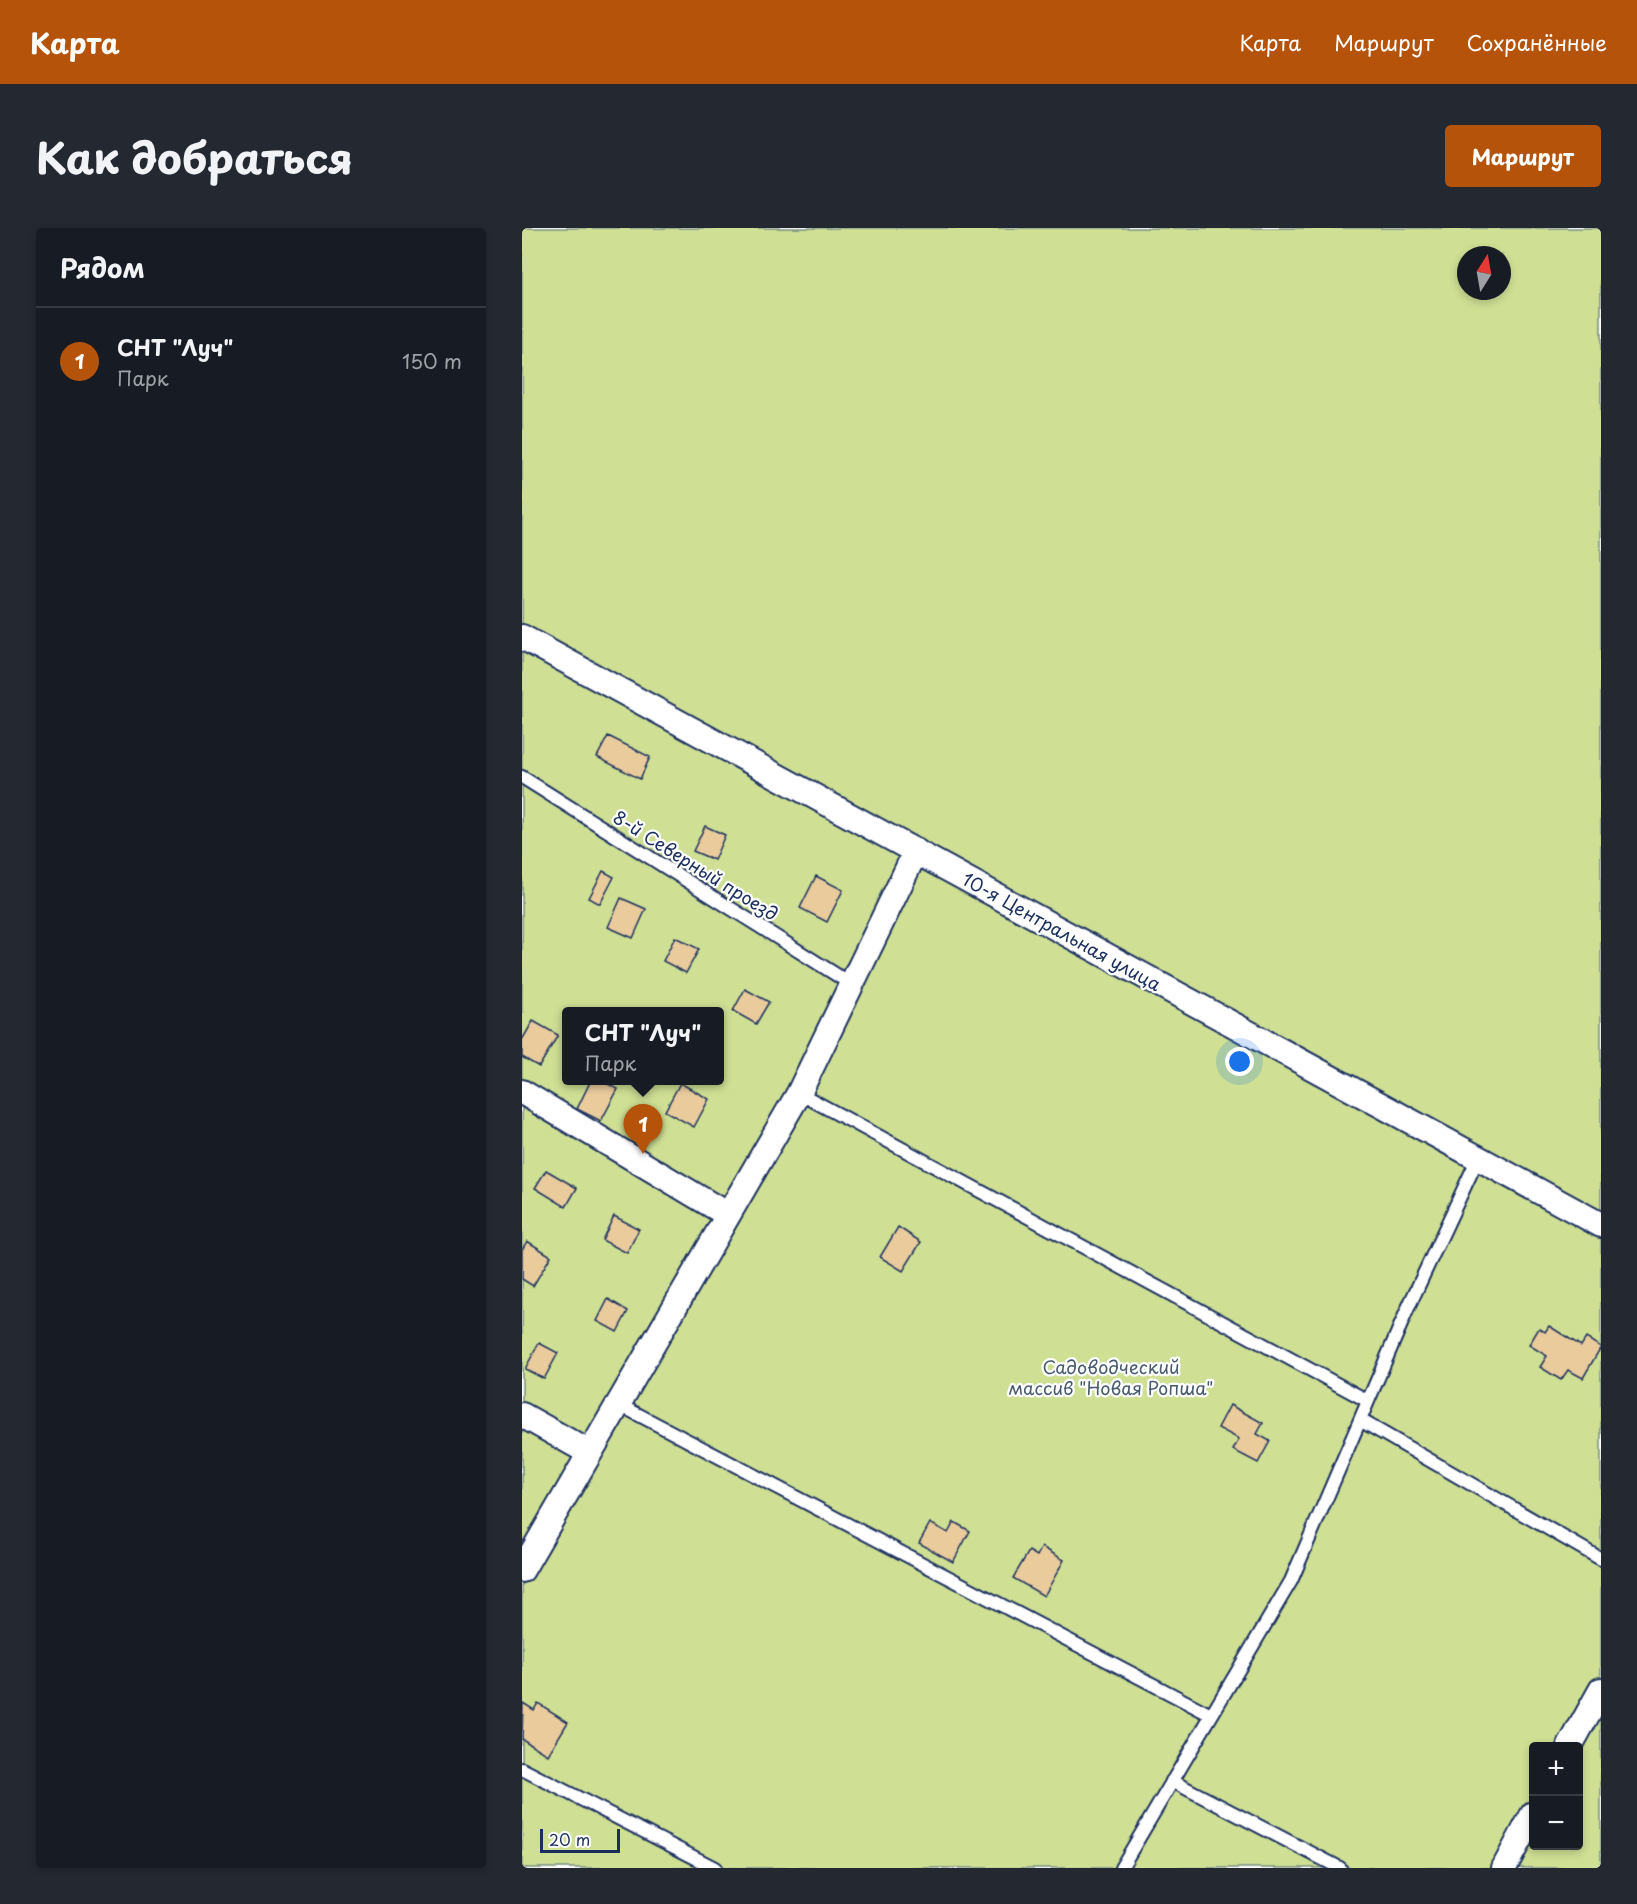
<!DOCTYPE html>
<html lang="ru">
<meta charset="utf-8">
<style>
body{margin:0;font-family:"Playpen Sans",sans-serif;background:#242831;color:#f1f3f6}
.controls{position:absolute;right:18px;bottom:18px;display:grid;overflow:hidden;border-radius:6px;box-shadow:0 3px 9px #0003}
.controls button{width:54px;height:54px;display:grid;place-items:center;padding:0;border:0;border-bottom:2px solid #363941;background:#171b24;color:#f1f3f6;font:30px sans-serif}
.compass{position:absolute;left:935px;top:18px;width:54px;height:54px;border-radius:50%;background:#171b24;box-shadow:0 3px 9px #0003;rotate:11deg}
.scale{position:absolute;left:18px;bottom:15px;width:80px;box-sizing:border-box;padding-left:6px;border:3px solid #1b2f5e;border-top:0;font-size:16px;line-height:21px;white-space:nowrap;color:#1b2f5e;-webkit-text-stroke:4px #fff;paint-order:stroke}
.you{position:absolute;left:718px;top:834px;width:21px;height:21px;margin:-15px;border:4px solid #fff;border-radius:50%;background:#1a73e8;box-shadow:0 0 0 9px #1a73e833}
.badge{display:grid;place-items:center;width:39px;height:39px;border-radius:50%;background:#b45309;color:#fff;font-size:20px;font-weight:700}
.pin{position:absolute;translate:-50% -50px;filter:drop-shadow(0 2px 3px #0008)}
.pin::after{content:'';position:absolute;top:32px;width:21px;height:18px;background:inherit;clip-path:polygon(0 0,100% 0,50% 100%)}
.popup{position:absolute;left:40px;top:779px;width:162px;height:78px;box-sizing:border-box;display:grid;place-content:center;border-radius:6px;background:#171b24;filter:drop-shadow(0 2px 4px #0005);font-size:20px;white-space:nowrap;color:#9ea1a6}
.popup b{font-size:22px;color:#f1f3f6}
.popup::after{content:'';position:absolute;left:50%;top:100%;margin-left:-12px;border:12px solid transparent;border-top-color:#171b24}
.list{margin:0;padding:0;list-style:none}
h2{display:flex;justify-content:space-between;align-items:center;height:78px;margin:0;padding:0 24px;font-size:26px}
h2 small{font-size:20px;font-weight:400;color:#9ea1a6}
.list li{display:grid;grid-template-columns:39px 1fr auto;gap:18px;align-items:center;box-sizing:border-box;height:108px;padding:0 24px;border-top:2px solid #363941}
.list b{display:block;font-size:22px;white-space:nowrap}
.list p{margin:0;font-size:20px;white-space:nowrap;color:#9ea1a6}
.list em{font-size:20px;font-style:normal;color:#9ea1a6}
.map{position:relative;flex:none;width:1079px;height:1640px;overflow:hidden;border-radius:6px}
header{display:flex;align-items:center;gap:36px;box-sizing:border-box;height:84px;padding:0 30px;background:#b45309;color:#fff}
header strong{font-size:28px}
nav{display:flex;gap:33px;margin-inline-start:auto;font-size:21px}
.intro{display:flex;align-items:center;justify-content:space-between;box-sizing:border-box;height:144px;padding:0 36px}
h1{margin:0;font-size:42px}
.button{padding:15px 27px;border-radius:6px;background:#b45309;color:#fff;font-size:21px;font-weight:700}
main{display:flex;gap:36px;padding:0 36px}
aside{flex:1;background:#171b24;border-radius:6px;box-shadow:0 3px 9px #0003}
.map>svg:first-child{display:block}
</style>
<header>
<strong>Карта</strong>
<nav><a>Карта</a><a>Маршрут</a><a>Сохранённые</a></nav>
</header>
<div class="intro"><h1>Как добраться</h1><a class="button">Маршрут</a></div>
<main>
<aside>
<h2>Рядом<small></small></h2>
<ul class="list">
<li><span class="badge">1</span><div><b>СНТ &quot;Луч&quot;</b><p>Парк</p></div><em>150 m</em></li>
</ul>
</aside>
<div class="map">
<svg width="1079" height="1640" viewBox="0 0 1079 1640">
<rect width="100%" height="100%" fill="#fff"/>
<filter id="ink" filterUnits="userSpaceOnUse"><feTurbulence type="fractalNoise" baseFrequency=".0167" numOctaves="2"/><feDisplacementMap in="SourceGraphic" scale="12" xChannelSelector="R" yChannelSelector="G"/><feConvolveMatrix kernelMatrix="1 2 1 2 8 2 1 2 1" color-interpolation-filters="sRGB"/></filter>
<g filter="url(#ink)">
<!-- green -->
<path fill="#cfe094" stroke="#758879" stroke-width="1.5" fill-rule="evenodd" d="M0 0H1079V1640H0ZM944 27H980V63H944ZM45 784H198V852H45ZM1011 1518H1056V1618H1011Z"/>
<!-- building -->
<path fill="#e9cb9c" stroke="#1b2f5e" stroke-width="1.5" d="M86 508 128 529 118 551 75 529Z
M183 598 203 607 192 632 171 623Z
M81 643 92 649 78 676 67 670Z
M294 648 321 662 305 694 278 680Z
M99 670 124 681 111 710 86 699Z
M153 709 177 721 164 745 141 733Z
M223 761 247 774 234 796 211 783Z
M11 793 36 807 17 839 0 829V812Z
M69 852H78L96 861 79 893 55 881Z
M158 855 187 871 172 899 143 883Z
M24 942 55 960 44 979 13 960Z
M92 988 117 1001 105 1025 80 1012Z
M376 999 399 1014 381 1043 358 1029Z
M5 1013 29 1028 11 1058 0 1051V1022Z
M86 1071 106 1083 95 1104 75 1093Z
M1027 1098 1059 1118 1064 1110 1079 1119 1061 1150 1046 1142 1039 1152 1018 1139 1025 1128 1007 1117 1017 1100 1023 1104Z
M17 1115 36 1125 22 1151 3 1141Z
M708 1177 741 1195 735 1206 748 1213 736 1235 711 1222 717 1211 696 1200Z
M432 1294 448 1303 431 1334 397 1315 408 1295 426 1305Z
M520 1319 542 1332 522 1368 491 1350 507 1323 515 1328Z
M1 1475 12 1482 16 1475 46 1494 26 1527 0 1511Z"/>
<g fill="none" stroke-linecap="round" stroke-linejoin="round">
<!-- service casing -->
<g stroke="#1b2f5e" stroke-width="16">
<path id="service" d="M0 549 329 756
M277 865 846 1173
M96 1176 689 1487
M838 1192 1079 1331
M0 1541 193 1640
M650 1553 818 1640
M599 1640 769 1353 886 1080 956 930"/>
</g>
<!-- minor casing -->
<g stroke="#1b2f5e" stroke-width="28">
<path id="minor" d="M0 409 1079 997
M0 864 206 987
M0 1187 68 1225
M0 1342 277 865 394 623
M1048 1518 1079 1462
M982 1640 1011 1586"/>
</g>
<!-- service -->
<use href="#service" stroke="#fff" stroke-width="12"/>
<!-- minor -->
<use href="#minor" stroke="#fff" stroke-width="24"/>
</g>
</g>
<g text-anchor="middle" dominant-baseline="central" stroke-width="4.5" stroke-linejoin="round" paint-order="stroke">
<!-- street labels -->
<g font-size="18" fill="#1b2f5e" stroke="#fff">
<text transform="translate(174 637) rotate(32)">8-й Северный проезд</text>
<text transform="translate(540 703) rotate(29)">10-я Центральная улица</text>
</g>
<!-- park labels -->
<g font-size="18" fill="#485b6c" stroke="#fff">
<text x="589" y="1138">Садоводческий<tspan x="589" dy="21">массив "Новая Ропша"</tspan></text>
</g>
</g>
</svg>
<div class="controls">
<button>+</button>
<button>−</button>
</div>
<svg class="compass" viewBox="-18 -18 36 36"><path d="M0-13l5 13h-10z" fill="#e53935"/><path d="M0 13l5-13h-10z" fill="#9ea1a6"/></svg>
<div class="scale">20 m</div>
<div class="you"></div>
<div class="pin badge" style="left:121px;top:926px">1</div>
<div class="popup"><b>СНТ &quot;Луч&quot;</b>Парк</div>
</div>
</main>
